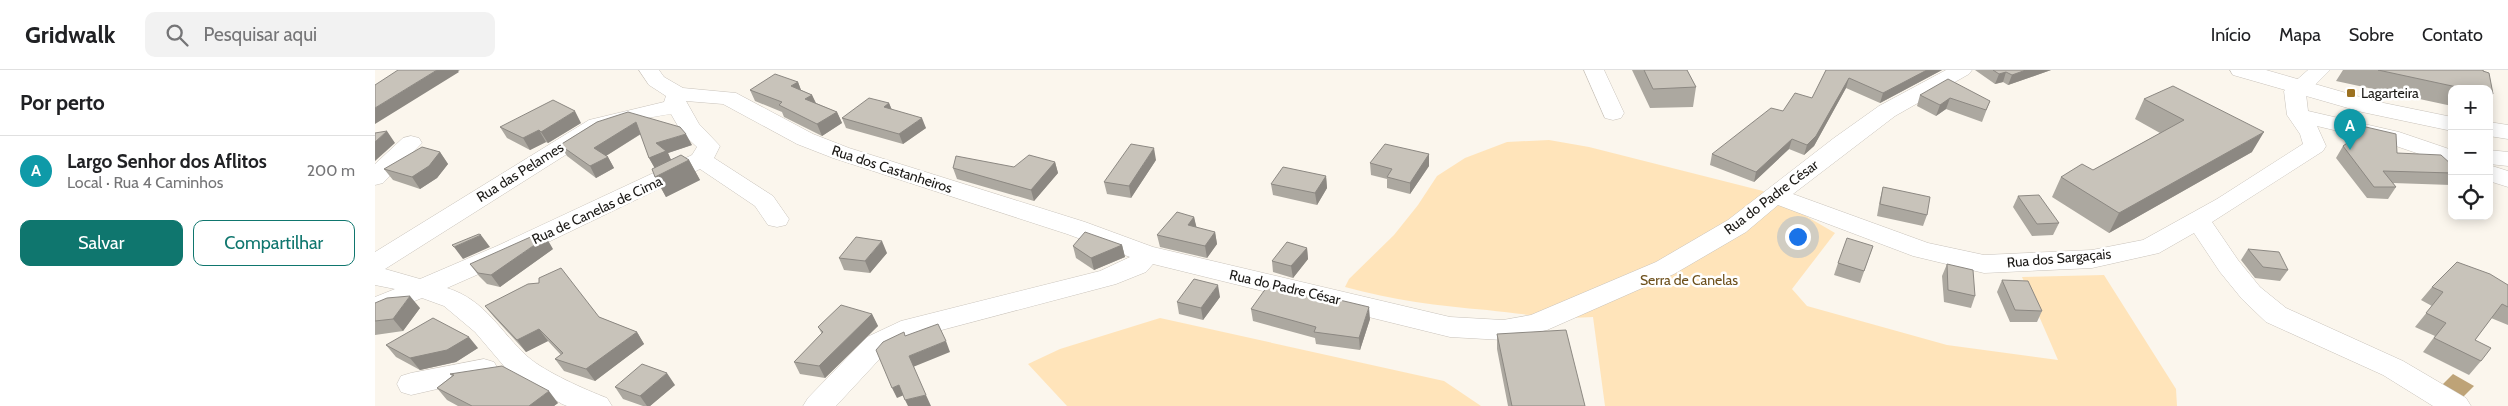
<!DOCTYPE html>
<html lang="pt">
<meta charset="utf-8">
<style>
body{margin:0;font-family:Cabin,sans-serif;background:#f2f2f2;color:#202124}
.controls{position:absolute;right:15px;top:15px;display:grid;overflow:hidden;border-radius:10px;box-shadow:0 2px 12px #0003}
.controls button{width:45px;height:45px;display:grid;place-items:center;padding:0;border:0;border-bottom:1px solid #e0e0e0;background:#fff;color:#202124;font:25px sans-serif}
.you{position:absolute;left:1422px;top:166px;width:18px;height:18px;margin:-12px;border:4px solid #fff;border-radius:50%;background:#1a73e8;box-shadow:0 0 0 8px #1a73e833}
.badge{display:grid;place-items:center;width:32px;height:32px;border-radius:50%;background:#0f766e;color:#fff;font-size:16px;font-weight:700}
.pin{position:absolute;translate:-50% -41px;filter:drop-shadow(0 1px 2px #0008)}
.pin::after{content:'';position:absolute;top:26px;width:18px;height:15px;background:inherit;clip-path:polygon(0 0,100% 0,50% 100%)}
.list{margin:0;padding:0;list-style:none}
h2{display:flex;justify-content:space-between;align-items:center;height:65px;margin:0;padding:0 20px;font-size:21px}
h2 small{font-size:16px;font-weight:400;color:#757577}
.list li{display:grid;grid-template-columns:32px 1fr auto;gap:15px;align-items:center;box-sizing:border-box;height:70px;padding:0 20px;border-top:1px solid #e0e0e0}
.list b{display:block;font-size:19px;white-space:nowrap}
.list p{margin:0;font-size:16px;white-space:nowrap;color:#757577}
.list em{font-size:16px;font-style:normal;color:#757577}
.actions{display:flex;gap:10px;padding:15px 20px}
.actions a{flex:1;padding:11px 0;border:1px solid #0f766e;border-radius:10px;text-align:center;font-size:18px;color:#0f766e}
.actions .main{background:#0f766e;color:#fff}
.icon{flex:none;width:28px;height:28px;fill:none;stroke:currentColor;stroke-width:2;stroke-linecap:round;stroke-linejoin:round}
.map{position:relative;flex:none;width:2133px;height:336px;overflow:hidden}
header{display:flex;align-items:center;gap:30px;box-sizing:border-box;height:70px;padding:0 25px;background:#fff;border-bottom:1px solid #e0e0e0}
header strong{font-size:24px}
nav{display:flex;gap:28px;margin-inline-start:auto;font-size:18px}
.search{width:350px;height:45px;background:#f2f2f2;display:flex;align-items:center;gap:12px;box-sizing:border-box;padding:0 18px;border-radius:10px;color:#757577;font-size:19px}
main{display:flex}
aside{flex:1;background:#fff}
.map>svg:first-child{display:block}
</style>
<header>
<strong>Gridwalk</strong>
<div class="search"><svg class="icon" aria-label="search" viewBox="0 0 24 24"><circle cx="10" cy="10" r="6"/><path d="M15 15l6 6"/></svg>Pesquisar aqui</div>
<nav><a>Início</a><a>Mapa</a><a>Sobre</a><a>Contato</a></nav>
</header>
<main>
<aside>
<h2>Por perto<small></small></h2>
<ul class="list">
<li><span class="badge" style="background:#0f9aa8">A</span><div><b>Largo Senhor dos Aflitos</b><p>Local · Rua 4 Caminhos</p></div><em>200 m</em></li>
</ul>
<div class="actions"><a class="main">Salvar</a><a>Compartilhar</a></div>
</aside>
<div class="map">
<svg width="2133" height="336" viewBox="0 0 2133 336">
<rect width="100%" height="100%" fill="#fbf6ed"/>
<!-- green -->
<path fill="#ffe4ba" d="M1174 70 1214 77 1388 121 1460 163 1417 219 1432 236 1572 275 1683 290 1647 207 1729 205 1801 319 1802 336H1230L1218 247C1182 250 1149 244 1112 240 1064 236 1017 230 970 217L974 209 1019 165 1043 135 1062 106 1090 88 1132 72Z
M785 248 1069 311 1106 336H692L653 294 685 279Z"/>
<!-- water -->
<path fill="#bea377" d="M2078 304 2099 316 2087 328 2066 316Z"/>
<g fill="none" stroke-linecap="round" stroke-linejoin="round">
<!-- minor casing -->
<g stroke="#c9c3bb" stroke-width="1">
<path id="minor" d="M264 0H284L289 7 308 18 361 23 438 64 474 78 710 152 778 177 1075 247 1128 250 1156 245 1281 192 1353 150 1459 68 1504 36 1571 0H1597L1594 4 1520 46 1418 124 1553 173 1609 185 1717 180 1768 170 1842 129 1928 74 1925 64 1912 45 1909 21 1933 0H1955L1931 24 1933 41 2024 62 2077 80V95L2009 72 1942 56 1951 76 1948 81 1837 152 1863 190 1885 217 1911 238 2028 291 2091 328 2096 336H2058L2008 305 1891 252 1867 229 1845 202 1819 163 1784 183 1717 198 1609 203 1538 186 1403 135 1371 162 1299 204 1172 260 1128 270 1075 267 778 194 771 202 741 214 544 266 512 281 461 336H428L433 328 492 267 526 251 725 201 755 187 692 164 458 88 422 74 348 34 311 31 324 54 345 76 339 88 398 126 414 149 411 155 402 157 393 155 380 136 325 99 140 188 72 218C111 230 125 262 153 287 170 302 211 320 232 328L237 336H192L187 334 134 302 100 262 69 236 47 228 0 247V227L20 219 0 215V182L214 50 289 32 291 26 274 15ZM296 44 307 63 322 77 317 85 122 176 45 209 10 199 230 60 266 49Z
M1209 0H1229L1249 43 1246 48 1238 50 1230 48Z
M36 66 44 68 47 73 8 113 0 115V94L28 68Z
M2114 80 2133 82V96L2114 94Z
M2114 95 2133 101V117L2114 111Z
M109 289 119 292 123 299 119 306 36 325 26 322 22 314 26 306 36 303Z"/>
</g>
<!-- secondary casing -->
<g stroke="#c9c3bb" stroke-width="1">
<path id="secondary" d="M1855 0H1891L1999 31 2077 47V61L1987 42 1858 5Z
M2114 52 2133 55V69L2114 66Z"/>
</g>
<!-- minor -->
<use href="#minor" fill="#fff" fill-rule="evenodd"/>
<!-- secondary -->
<use href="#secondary" fill="#fff" fill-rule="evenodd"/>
</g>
<!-- wall -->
<path fill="#aca8a0" d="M1257 0H1312L1321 17 1318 37 1275 38Z
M1451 0H1567L1505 33 1471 18 1439 76 1429 85 1414 79 1379 112 1335 95 1337 84 1408 41 1437 28Z
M1600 0H1676L1633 15 1628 12 1620 14Z
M1968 0H2108L2118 24 2114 30V19H2077V36L1961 11Z
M423 12 426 20 437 25 441 33 462 42 467 53 447 66 409 47 407 42 380 31 375 20Z
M1545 25 1615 31 1607 52 1571 39 1561 46 1542 36Z
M1769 29 1877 82 1734 163 1677 127 1686 107 1718 100 1785 63 1760 49Z
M514 33 517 40 551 58 528 74 471 58 467 48Z
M222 52 317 75 293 83 296 90H314L325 110 291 127 280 107 279 97 274 88 266 64 231 86 233 87 239 98 221 108 192 86 185 75Z
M206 53 173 73 171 72 155 80 132 68 125 57Z
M1978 54 2022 83 2077 95V114L2076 115 2018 113 2021 117 2013 129 1992 128 1961 88 1968 76 1971 74V65Z
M65 82 73 94 62 108 45 119 18 110 9 99Z
M1054 84V96L1035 124 1012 118V109L996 105 995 93Z
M781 90 756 128 732 124 729 112Z
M680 92 683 103 659 131 582 109 578 98 639 97Z
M951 106 952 118 942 135 898 125 896 114Z
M1508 117 1552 145 1548 156 1502 146 1505 129Z
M1643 126 1684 153 1678 165 1657 166 1638 137Z
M819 147 821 158 840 162 842 174 832 188 785 177 782 165Z
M747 175 750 187 719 200 701 188 698 176Z
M1498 176 1485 213 1459 205 1463 193Z
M932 178 933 189 918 208 898 202 897 191Z
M178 179 125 217 112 214 104 206 95 194Z
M1873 179 1913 200 1905 211 1880 208 1866 190Z
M512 183 495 203 469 200 464 188Z
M1572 194 1600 226 1596 238 1569 232 1567 206Z
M1627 210 1667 241 1662 252H1635L1622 222Z
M2133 215V255L2116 248 2100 270 2106 291 2094 305 2048 282 2060 266 2040 257 2057 236 2046 230 2057 217Z
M845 227 828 250 804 244 802 232Z
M0 233 45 238 28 261 0 265Z
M110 236 224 247 262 262 269 274 220 311 189 301 180 289 186 285 173 271 151 282 119 247Z
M876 239 995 249 985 280 941 274 940 268 878 251Z
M497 244 503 256 450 308 425 304 419 292 447 264 443 257Z
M1122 264 1210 336H1133L1122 279Z
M11 275 103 278 81 292 45 300 21 287Z
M75 304 183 333 179 336H83L72 330 62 318 77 306Z
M300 315 275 336H268L248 329 240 317Z"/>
<!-- shaded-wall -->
<path fill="#8c8882" d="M62 0H85L83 1 84 2 0 54V38Z
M1552 0H1567L1505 33 1508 23Z
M1651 0H1676L1633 15 1637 5Z
M1631 2 1628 12 1620 14 1624 4Z
M1474 8 1471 18 1439 76 1429 85 1432 75Z
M423 12 427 23 416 16Z
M437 25 442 36 430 29Z
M1575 28 1571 39 1561 46 1565 35Z
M514 33 518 43 509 37Z
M200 41 206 53 173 73 166 62Z
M462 42 467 53 447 66 442 54Z
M547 48 551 58 528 74 524 64Z
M261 52 267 63 226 89 219 78Z
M164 60 171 72 155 80 148 68Z
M12 61 20 73 0 91V72Z
M1889 62 1877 82 1734 163 1744 143Z
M311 64 317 75 293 83 297 92 281 100 274 88 281 73Z
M1417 69 1414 79 1379 112 1381 102Z
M779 78 781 90 756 128 754 116Z
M65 82 73 94 62 108 45 119 37 107Z
M1054 84V96L1035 124V113Z
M233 87 239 98 221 108 215 96Z
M314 90 325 110 291 127 280 107Z
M680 92 683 103 659 131 656 120Z
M951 106 952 118 942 135 940 123Z
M819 147 822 159 813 155Z
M840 162 842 174 832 188 830 176Z
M106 165 115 177 88 189 79 177Z
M171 167 178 179 125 217 116 205Z
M507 171 512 183 495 203 490 191Z
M747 175 750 187 719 200 716 188Z
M932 178 933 189 918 208 916 196Z
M843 215 845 227 828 250 826 238Z
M35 226 45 238 28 261 18 249Z
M994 237 995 249 985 280 984 268Z
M497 244 503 256 450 308 444 296Z
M164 259 173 271 151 282 142 270Z
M262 262 269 274 220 311 211 299Z
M94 267 103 278 81 292 45 300 35 288Z
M571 271 575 282 538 297 534 286Z
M292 303 300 315 275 336H272L265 326Z
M524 315 529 325 522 328 517 318Z
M174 321 183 333 179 336H154Z
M551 325 556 336H533L530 330Z"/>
<!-- building -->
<path fill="#c8c3ba" stroke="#8c8882" d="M23 0H62L0 38V15Z
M1269 0H1312L1321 17 1278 19Z
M1451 0H1552L1508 23 1474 8 1441 66 1432 75 1417 69 1381 102 1337 84 1396 38 1408 41 1420 23 1437 28Z
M1618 0H1651L1637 5 1631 2 1624 4Z
M2003 0H2108V1L2114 3 2118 24H2114V19H2091Z
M400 4 423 12 416 16 437 25 430 29 462 42 442 54 404 35 407 32 375 20Z
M1573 9 1615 31 1611 40 1575 28 1565 35 1545 25Z
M1798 16 1889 62 1744 143 1686 107 1707 94 1718 100 1809 50 1769 29Z
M494 28 514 33 509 37 547 48 524 64 467 48Z
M178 30 200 41 166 62 164 60 148 68 125 57Z
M253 42 305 57 311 64 281 73 291 81 274 88 261 52 219 78 233 87 215 96 185 75 222 52Z
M1978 54 2021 64 2022 83 2066 85 2077 95V103L2008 101 2021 117H1999L1968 76 1979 68Z
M12 61 0 72V63Z
M756 74 779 78 754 116 729 112Z
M1010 74 1054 84 1035 113 1012 107 1017 99 995 93Z
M47 77 65 82 54 96 37 107 9 99Z
M306 85 314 90 280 107 277 99Z
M654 85 680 92 656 120 578 98 581 86 639 97Z
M908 97 951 106 940 123 896 114Z
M1508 117 1555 127 1552 145 1505 134Z
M1664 125 1684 153 1662 154 1643 126Z
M802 142 819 147 813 155 840 162 830 176 782 165Z
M710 162 747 175 716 188 698 176Z
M104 164 106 165 79 177 77 175Z
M160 165 171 167 116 205 103 203 95 194Z
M481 167 507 171 490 191 464 188Z
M1472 168 1498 176 1489 201 1463 193Z
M912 172 932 178 916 196 897 191Z
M1873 179 1904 182 1913 200 1888 197Z
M2082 192 2115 204 2133 215V237L2127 234 2100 270 2116 278 2106 291 2059 268 2071 253 2051 243 2068 222 2057 217Z
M1572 194 1598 200 1600 226 1573 220Z
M186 198 224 247 262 262 211 299 180 289 188 283 164 259 142 270 110 236 153 214 164 213V208Z
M819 209 843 215 826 238 802 232Z
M1627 210 1653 211 1667 241 1640 240Z
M894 214 951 229 952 227 994 237 984 268 939 262 941 257 876 239Z
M35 226 18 249 0 251V233L12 228Z
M466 235 497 244 444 296 419 292 448 262 443 257Z
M58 248 94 267 72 280 35 288 11 275Z
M563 254 571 271 534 286 551 325 530 330 524 315 517 318 501 280 508 272 529 262 530 266Z
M1191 260 1210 336H1137L1122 264Z
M267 294 292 303 265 326 240 317Z
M127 296 174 321 154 336H97L62 318 79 305 75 304Z"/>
<!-- markers -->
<rect fill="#9c7120" stroke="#fff" stroke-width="2" x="1971" y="18" width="10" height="10" rx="2.5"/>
<g text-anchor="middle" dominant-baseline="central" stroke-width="5" stroke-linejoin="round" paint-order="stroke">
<!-- poi labels -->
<g font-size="14" fill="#1a1815" stroke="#fff" text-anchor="start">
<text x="1986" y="23">Lagarteira</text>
</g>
<!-- street labels -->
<g font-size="14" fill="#1a1815" stroke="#fff">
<text transform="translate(517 99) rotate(18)">Rua dos Castanheiros</text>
<text transform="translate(145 102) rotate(-32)">Rua das Pelames</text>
<text transform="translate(1396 127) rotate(-37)">Rua do Padre César</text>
<text transform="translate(222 140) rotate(-25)">Rua de Canelas de Cima</text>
<text transform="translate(1684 188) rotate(-5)">Rua dos Sargaçais</text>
<text transform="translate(910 217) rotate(13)">Rua do Padre César</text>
</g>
<!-- park labels -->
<g font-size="14" fill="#6d501c" stroke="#fff">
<text x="1314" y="210">Serra de Canelas</text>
</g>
</g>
</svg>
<div class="controls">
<button>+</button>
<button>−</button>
<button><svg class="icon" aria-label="locate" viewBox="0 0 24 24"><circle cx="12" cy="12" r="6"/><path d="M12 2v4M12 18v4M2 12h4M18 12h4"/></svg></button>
</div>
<div class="you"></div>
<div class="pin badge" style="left:1975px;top:80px;background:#0f9aa8">A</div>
</div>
</main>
